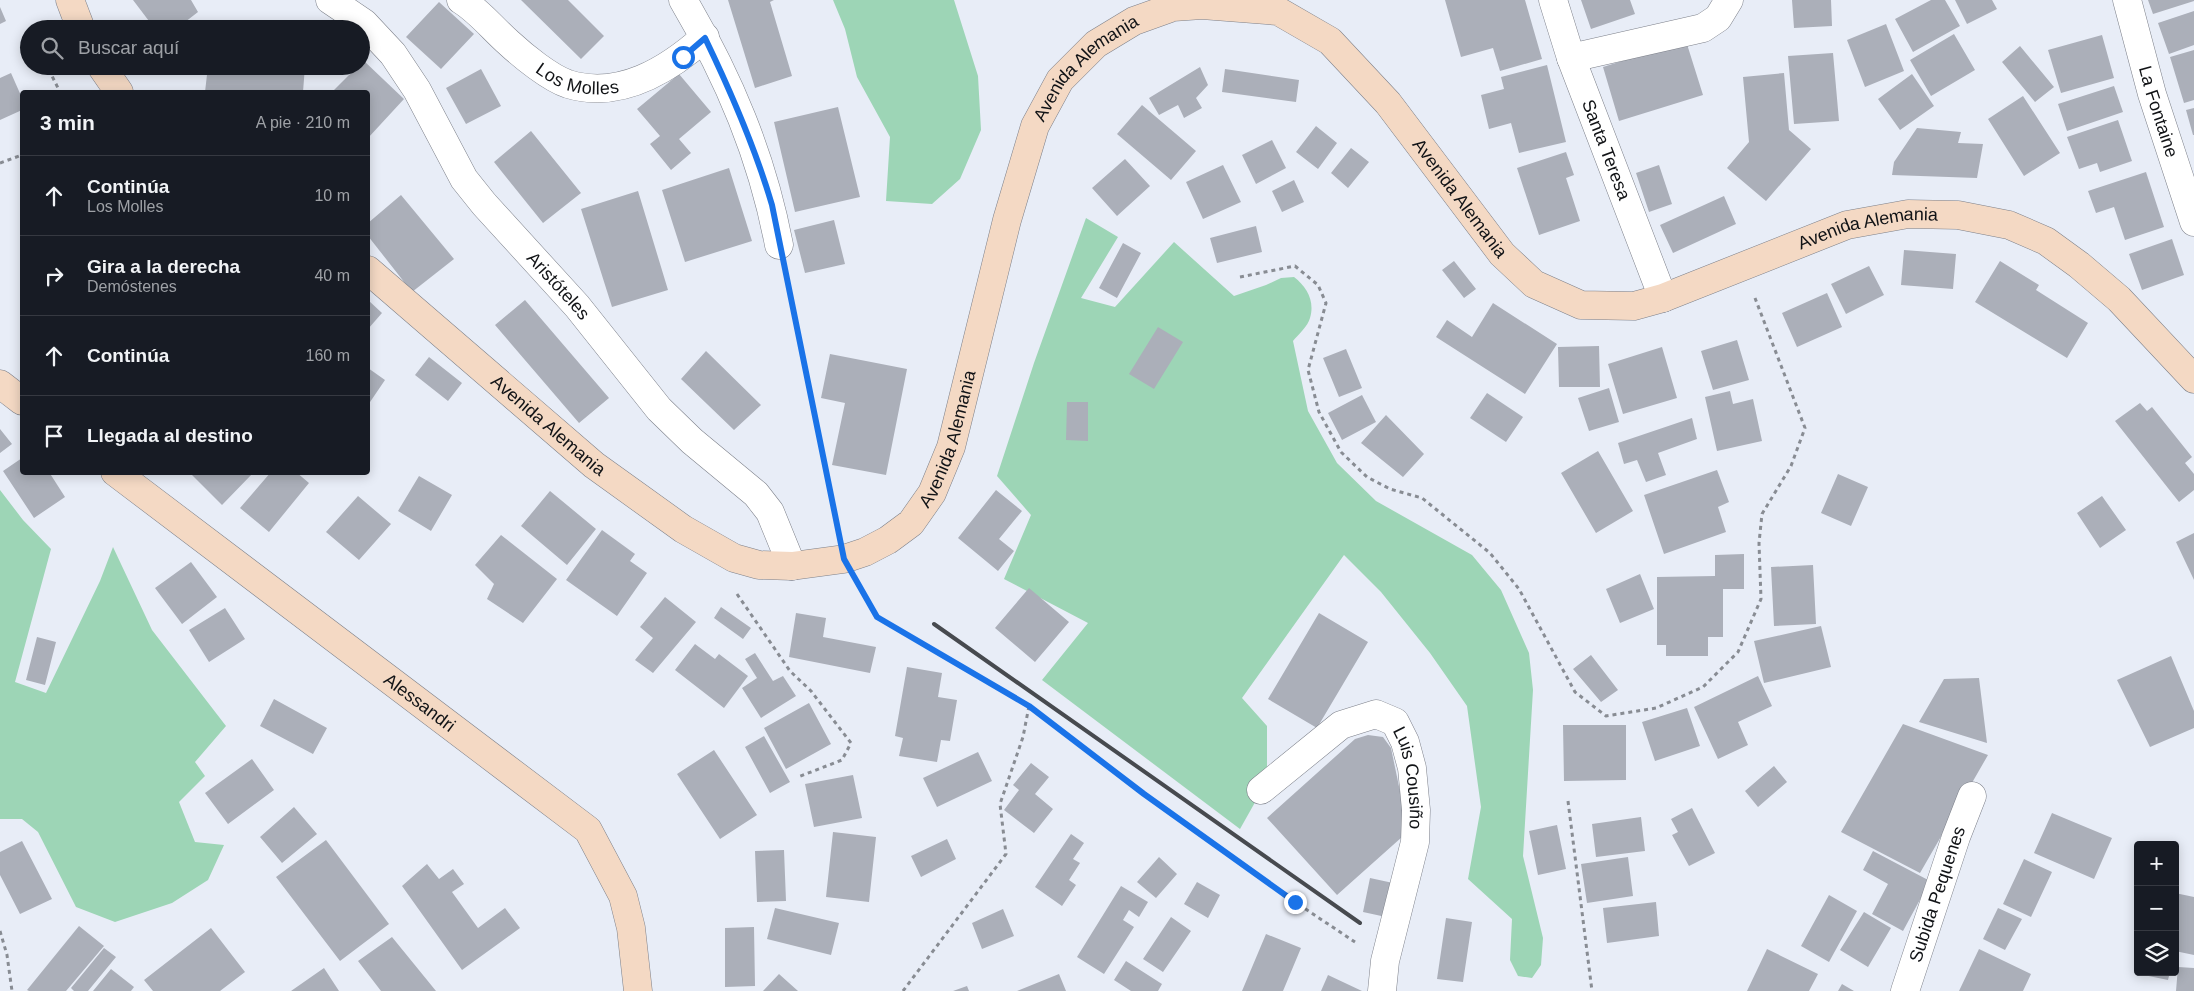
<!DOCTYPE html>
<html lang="es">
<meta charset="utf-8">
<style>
body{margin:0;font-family:Arial,sans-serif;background:#20242c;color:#f1f3f6}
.controls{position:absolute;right:15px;bottom:15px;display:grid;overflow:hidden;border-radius:5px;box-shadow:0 2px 12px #0003}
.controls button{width:45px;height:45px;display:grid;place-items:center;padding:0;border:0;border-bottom:1px solid #363941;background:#171b24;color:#f1f3f6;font:25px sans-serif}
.stop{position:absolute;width:15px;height:15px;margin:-11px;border:4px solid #1a73e8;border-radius:50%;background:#fff}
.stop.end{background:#1a73e8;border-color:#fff;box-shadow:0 1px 5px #0008}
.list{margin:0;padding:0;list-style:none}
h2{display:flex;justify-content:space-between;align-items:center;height:65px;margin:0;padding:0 20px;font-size:21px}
h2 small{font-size:16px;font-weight:400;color:#9ea1a6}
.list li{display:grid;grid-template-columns:32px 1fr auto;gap:15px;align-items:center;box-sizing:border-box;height:80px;padding:0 20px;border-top:1px solid #363941}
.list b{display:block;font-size:19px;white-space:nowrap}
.list p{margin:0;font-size:16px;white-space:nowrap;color:#9ea1a6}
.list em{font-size:16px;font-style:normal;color:#9ea1a6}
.icon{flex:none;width:28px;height:28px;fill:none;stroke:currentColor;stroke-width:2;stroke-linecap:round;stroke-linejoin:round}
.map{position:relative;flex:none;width:2194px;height:991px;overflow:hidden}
.search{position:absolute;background:#171b24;box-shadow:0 2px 12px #0003;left:20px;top:20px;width:350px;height:55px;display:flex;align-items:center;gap:12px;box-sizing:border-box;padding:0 18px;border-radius:28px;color:#9ea1a6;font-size:19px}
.panel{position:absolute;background:#171b24;box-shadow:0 2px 12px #0003;left:20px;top:90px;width:350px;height:385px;border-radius:5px}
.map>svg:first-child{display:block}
</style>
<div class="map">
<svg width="2194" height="991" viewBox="0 0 2194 991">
<rect width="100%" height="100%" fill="#e8edf7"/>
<!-- green -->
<path fill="#9dd5b6" d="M833 0H954L978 76 981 130 960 179 932 204 886 201 890 137 857 77 845 29Z
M1086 218 1118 237 1081 298 1115 307 1174 242 1234 296 1266 285 1281 278 1294 277C1307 287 1315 301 1310 318 1308 326 1298 335 1293 341L1308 411 1337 463 1376 501 1472 555 1501 590 1529 653 1533 690 1523 856 1543 938 1541 965 1532 978 1518 976 1510 960 1512 919 1468 879 1481 807 1467 706 1430 653 1381 592 1344 555 1242 698 1267 726V781L1240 829 1042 680 1088 623 1004 579 1031 515 997 476 1034 363Z
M0 490 23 520 51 549 15 682 46 693 100 581 113 547 152 630 226 726 195 762 205 776 179 802 195 842 224 845 208 880 172 903 115 922 76 907 38 832 22 819H0Z"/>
<!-- building -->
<path fill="#abafb9" d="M133 0H191L198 12 176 29H155Z
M521 0H568L604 36 581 59Z
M728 0H774L770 2 792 76 755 88Z
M1445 0H1525L1542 59 1500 71 1493 48 1461 57Z
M1581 0H1630L1635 14 1591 29Z
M1792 0H1831L1832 26 1794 28Z
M1931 0H1945L1960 26 1913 52 1895 19Z
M1955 0H1992L1997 9 1967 24Z
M2148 0H2194V1L2153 14Z
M439 2 474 34 441 69 406 37Z
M0 7 6 21 0 24Z
M2194 11V45L2169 54 2158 23Z
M1886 24 1904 71 1865 87 1847 40Z
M1954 34 1975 70 1931 96 1910 60Z
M2102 35 2114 78 2061 93 2048 50Z
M1686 41 1703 95 1619 121 1603 67Z
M2020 46 2054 87 2035 102 2002 62Z
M2194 50V100L2184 103 2170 57Z
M1833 53 1839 121 1794 124 1788 56Z
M363 60 404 99 368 138V92H332L358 66H361Z
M1547 65 1566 142 1519 153 1511 123 1489 129 1481 95 1504 89 1501 77Z
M208 66H305L303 92H205Z
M1200 67 1208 85 1196 98 1202 108 1184 118 1178 105 1159 115 1149 98Z
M481 69 501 106 466 124 446 88Z
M1225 69 1299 80 1296 102 1222 92Z
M11 73 22 98V110L0 120V78Z
M1784 73 1789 130 1811 149 1766 201 1727 168 1749 142 1743 77Z
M679 74 711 112 679 139 691 153 671 170 650 144 660 136 637 109Z
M1912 74 1934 106 1900 130 1878 99Z
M2114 86 2123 112 2067 131 2058 104Z
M2023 96 2060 153 2024 176 1988 119Z
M1142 105 1196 151 1171 180 1117 134Z
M838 107 860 197 795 212 774 122Z
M2194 108V135H2193L2186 110Z
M2118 120 2132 161 2100 172 2097 163 2079 169 2067 137Z
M1316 126 1337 143 1318 169 1296 152Z
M1917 128 1961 132 1958 143 1983 144 1977 178 1892 175 1894 162Z
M531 131 581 193 543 223 494 162Z
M1272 140 1286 168 1256 184 1242 155Z
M1351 148 1369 162 1348 188 1331 173Z
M1566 152 1574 175 1566 178 1580 221 1539 235 1517 168Z
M1125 159 1150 186 1117 216 1092 188Z
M1223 165 1241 202 1203 219 1186 182Z
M1659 165 1672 204 1649 212 1636 173Z
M729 168 752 241 685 262 662 190Z
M2146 172 2164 227 2125 240 2114 207 2096 213 2088 191Z
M1294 180 1304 202 1282 212 1272 191Z
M638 191 668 290 612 307 581 209Z
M401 195 454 259 412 292 368 236V223Z
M1724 196 1736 224 1673 253 1660 225Z
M834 220 845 264 805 273 794 230Z
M1256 226 1262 252 1217 263 1210 238Z
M2172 239 2184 275 2142 290 2129 254Z
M1123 243 1141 253 1117 298 1099 288Z
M1904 250 1956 254 1953 289 1901 285Z
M1454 261 1476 289 1464 298 1442 270Z
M2000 261 2039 285 2036 290 2088 323 2067 358 1975 302Z
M1869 266 1884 295 1846 314 1831 284Z
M1827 293 1842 327 1797 347 1782 313Z
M368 300 382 313 368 329Z
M525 300 609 398 579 423 495 325Z
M1493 303 1557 344 1525 394 1436 337 1447 320 1472 337Z
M1158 327 1183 342 1154 389 1129 374Z
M1737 340 1749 380 1713 390 1701 351Z
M1599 346 1600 387H1559L1558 347Z
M1662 347 1677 398 1623 414 1608 364Z
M1346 349 1362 388 1339 397 1323 358Z
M706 351 761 405 734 430 681 379Z
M830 354 907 369 886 475 832 465 845 403 821 398Z
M429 357 462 383 448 401 415 375Z
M368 368 385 380 368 405Z
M1609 388 1619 422 1589 431 1578 398Z
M1730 391 1733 404 1753 399 1762 441 1717 451 1705 397Z
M1487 393 1523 417 1506 442 1470 418Z
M1362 395 1376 422 1342 440 1328 413Z
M1067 402H1088V441L1066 440Z
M2140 403 2147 411 2152 407 2192 457 2185 463 2194 474V490L2179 502 2115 421Z
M1386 415 1424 454 1403 477 1361 443Z
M1692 418 1697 439 1658 453 1666 475 1646 482 1637 460 1624 464 1618 443Z
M0 429 12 444 0 453Z
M1598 451 1633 511 1596 533 1561 473Z
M22 458V472H49L65 497 34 518 3 471Z
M1717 470 1729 502 1718 507 1726 532 1664 554 1644 495Z
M189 472H254L222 505Z
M271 472H296L309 483 269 532 240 508Z
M1838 474 1868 487 1851 526 1821 513Z
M419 476 452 495 431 531 398 511Z
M996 490 1022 511 999 539 1014 551 998 571 958 538Z
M550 491 596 529 567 565 521 526Z
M358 496 391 524 359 560 326 532Z
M2102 496 2126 530 2100 548 2077 513Z
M602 530 635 554 630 561 647 573 617 616 566 580Z
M2194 533V580L2176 542Z
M501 535 557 579 523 623 487 599 494 584 475 565Z
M1744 554V589H1723V637H1708V656H1666V645H1657V577L1715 576V555Z
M191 562 217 597 182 624 155 588Z
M1813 565 1816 624 1774 626 1771 567Z
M1640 574 1654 609 1620 623 1606 589Z
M1029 588 1069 622 1035 662 995 628Z
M665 597 696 622 653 673 635 660 653 638 640 627Z
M721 607 751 628 743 639 714 618Z
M225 608 245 639 209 662 189 630Z
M796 613 826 618 823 637 876 647 870 673 789 657Z
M1319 613 1368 642 1317 728 1268 699Z
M1821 626 1831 667 1764 683 1754 641Z
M37 637 56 642 45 685 26 680Z
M695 644 715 659 719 654 748 676 724 708 675 670Z
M755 653 773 681 783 676 796 696 761 718 742 688 757 678 745 659Z
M1591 655 1618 690 1601 702 1573 669Z
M2171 656 2194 711V728L2150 747 2117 680Z
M907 667 942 673 938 697 957 700 950 741 941 740 937 762 899 756 903 738 895 736Z
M1758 676 1772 706 1738 722 1748 745 1718 759 1694 707Z
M1979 678 1987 743 1919 722 1944 679Z
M274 699 327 728 313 754 260 726Z
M809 703 831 744 786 769 764 728Z
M1687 708 1700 746 1655 761 1642 722Z
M1903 724 1988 755 1920 873 1841 832Z
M1563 725H1626V780L1564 781Z
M1368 735 1383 737 1391 748 1407 825 1402 837 1337 895 1267 818 1355 739Z
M764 736 790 782 770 793 745 747Z
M714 750 757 815 720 839 677 774Z
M978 752 992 781 937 807 923 778Z
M252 759 274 790 228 824 205 793Z
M1031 763 1049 777 1035 794 1053 809 1034 833 1004 810 1019 790 1013 785Z
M1774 766 1787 782 1758 807 1745 791Z
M853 775 862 818 814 827 805 784Z
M294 807 317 834 282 863 260 837Z
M1692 808 1715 853 1689 866 1672 835 1678 832 1671 819Z
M2052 813 2112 838 2094 879 2034 853Z
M1641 817 1645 851 1596 857 1592 824Z
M1557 825 1566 869 1538 875 1529 831Z
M833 832 876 837 869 902 826 897Z
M1071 834 1084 843 1073 859 1080 863 1069 880 1076 885 1062 906 1035 887Z
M947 839 956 859 921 877 911 856Z
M326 840 389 924 340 961 276 877Z
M22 841 52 899 20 914 0 875V852Z
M784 850 786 901 757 902 755 851Z
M1873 851 1930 881 1903 931 1872 914 1888 884 1863 870Z
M1159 857 1177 874 1156 898 1137 882Z
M1628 857 1633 896 1587 903 1581 864Z
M2024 859 2052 872 2031 917 2003 904Z
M427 864 439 879 453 869 464 884 452 892 478 928 505 908 520 928 462 970 402 886Z
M1370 878 1393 883 1386 917 1363 912Z
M1197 882 1220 895 1208 918 1184 904Z
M1121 886 1148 902 1139 917 1129 910 1123 920 1134 927 1104 974 1077 957Z
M2175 893 2194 897V955L2175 951Z
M1829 895 1857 911 1829 962 1801 946Z
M1656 902 1659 936 1607 943 1603 908Z
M775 908 839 923 831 955 767 939Z
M1998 908 2022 919 2005 950 1983 939Z
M1003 909 1014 936 982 949 972 923Z
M1864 912 1891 928 1868 967 1840 950Z
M1171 917 1191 931 1163 972 1143 959Z
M1446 918 1472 922 1463 982 1437 979Z
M79 926 104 946 66 991H29L27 990Z
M754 927 755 986 725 987V928Z
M211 928 245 972 220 991H153L144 980Z
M1266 934 1301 948 1283 991H1242Z
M392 937 436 991H381L358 961Z
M104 948 116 957 88 991H74L71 988Z
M1767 949 1818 974 1809 991H1747Z
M1979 949 2031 974 2023 991H1959Z
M1126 961 1162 984 1158 991H1131L1114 980Z
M2137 962 2138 972H2170L2168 980 2134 973Z
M2178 967 2194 968V991H2176Z
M324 968 339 991H291Z
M111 969 134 987 131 991H93Z
M779 974 798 991H763Z
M1059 974 1066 991H1017Z
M1328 975 1362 991H1321Z
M1842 984 1854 991H1838Z
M967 986 969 991H953Z"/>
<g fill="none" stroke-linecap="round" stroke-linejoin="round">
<!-- street casing -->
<g stroke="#7d808a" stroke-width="29">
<g id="street">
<path id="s1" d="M330 0 364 23 393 54 417 90 464 179 484 204 577 306 659 409 692 441 756 494 770 512 792 566"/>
<path id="s2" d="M461 0C479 11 493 29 509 43 523 56 550 78 568 84 620 100 668 70 705 37"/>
<path d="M683 0C729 78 762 156 779 245"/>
<path id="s3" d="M1553 0 1571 58 1663 298"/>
<path id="s4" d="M2127 0 2152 94 2194 222"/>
<path d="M1571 58 1703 28 1718 18 1729 0"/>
<path id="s5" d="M1261 790 1341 725 1376 714 1395 722 1405 742 1412 768 1416 810 1415 842 1385 961 1382 991"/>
<path id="s6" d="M1905 991 1956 837 1972 796"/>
</g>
</g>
<!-- secondary casing -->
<g stroke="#7d808a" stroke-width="29">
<g id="secondary">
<path d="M70 0 81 29"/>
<path d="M101 66 119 92"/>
<path id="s7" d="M368 270 594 465 683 529 734 558 759 565 792 566 844 559 865 552 888 540 911 523 932 493 951 447 1007 220 1035 126 1060 80 1096 44 1134 21 1173 7 1202 5 1278 11 1330 41 1388 103 1502 254 1534 284 1581 305 1634 306 1663 298 1847 225 1908 214 1958 215 2009 225 2046 241 2079 265 2119 299 2194 379"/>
<path d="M0 384 22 401"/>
<path id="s8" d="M115 472 588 830 623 896 631 928 638 991"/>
</g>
</g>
<!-- path -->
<path stroke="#888c93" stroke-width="3" stroke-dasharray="4 4" stroke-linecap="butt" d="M59 66 50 72 60 92
M0 163 22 155
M786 276 837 525
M1240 277 1295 266 1318 285 1326 303 1308 370 1319 412 1341 452 1367 477 1390 489 1422 498 1490 553 1519 589 1575 692 1606 716 1656 708 1703 687 1738 652 1761 599 1759 543 1762 514 1791 466 1805 428 1755 298
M861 588 877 617 1029 706 1144 793 1295 902 1355 942
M737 594 790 671 811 691 851 743 842 760 798 777
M1568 801 1592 991
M0 931 7 955 12 991
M903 991 1006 854 1000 804 1023 737 1029 706"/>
<!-- street -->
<use href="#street" stroke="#fff" stroke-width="28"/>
<!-- secondary -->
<use href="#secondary" stroke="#f4d9c4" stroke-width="28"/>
<!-- rail -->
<path stroke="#474a4f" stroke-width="4" d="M934 624 1360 923"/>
</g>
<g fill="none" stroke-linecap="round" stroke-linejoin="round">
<!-- route -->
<path stroke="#1a73e8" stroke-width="6" d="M683 57 705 38C731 92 755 147 772 205L844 559 877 617 1029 706 1144 794 1295 902"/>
</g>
<g text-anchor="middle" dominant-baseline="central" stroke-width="5" stroke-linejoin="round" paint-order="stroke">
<!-- street labels -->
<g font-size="18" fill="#111316" stroke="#fff">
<text stroke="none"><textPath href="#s2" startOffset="145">Los Molles</textPath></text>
<text stroke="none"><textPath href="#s7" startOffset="1152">Avenida Alemania</textPath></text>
<text stroke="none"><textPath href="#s4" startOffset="116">La Fontaine</textPath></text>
<text stroke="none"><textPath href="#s3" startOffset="159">Santa Teresa</textPath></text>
<text stroke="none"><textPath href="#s7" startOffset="1632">Avenida Alemania</textPath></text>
<text stroke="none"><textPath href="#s7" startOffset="2098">Avenida Alemania</textPath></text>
<text stroke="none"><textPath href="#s1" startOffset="370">Aristóteles</textPath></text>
<text stroke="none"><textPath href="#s7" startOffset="238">Avenida Alemania</textPath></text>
<text stroke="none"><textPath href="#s7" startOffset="748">Avenida Alemania</textPath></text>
<text stroke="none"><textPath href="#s8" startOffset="382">Alessandri</textPath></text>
<text stroke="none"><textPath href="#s5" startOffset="219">Luis Cousiño</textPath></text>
<text stroke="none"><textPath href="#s6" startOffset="102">Subida Pequenes</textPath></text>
</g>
</g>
</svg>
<div class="controls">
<button>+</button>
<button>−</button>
<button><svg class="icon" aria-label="layers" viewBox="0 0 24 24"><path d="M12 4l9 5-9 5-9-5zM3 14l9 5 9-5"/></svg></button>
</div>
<div class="stop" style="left:683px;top:57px"></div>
<div class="stop end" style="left:1295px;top:902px"></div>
<div class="search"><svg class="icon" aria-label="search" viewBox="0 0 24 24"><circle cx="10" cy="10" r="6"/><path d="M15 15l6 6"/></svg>Buscar aquí</div>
<section class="panel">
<h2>3 min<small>A pie · 210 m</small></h2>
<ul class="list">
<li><svg class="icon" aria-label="ahead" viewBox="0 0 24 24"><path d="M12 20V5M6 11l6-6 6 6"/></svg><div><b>Continúa</b><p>Los Molles</p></div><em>10 m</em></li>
<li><svg class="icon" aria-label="right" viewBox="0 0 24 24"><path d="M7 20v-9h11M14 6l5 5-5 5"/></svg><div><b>Gira a la derecha</b><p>Demóstenes</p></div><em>40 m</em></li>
<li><svg class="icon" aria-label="ahead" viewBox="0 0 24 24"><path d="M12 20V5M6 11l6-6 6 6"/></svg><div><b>Continúa</b></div><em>160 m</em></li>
<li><svg class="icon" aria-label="arrive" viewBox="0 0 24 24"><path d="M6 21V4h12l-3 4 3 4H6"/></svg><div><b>Llegada al destino</b></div></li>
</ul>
</section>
</div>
